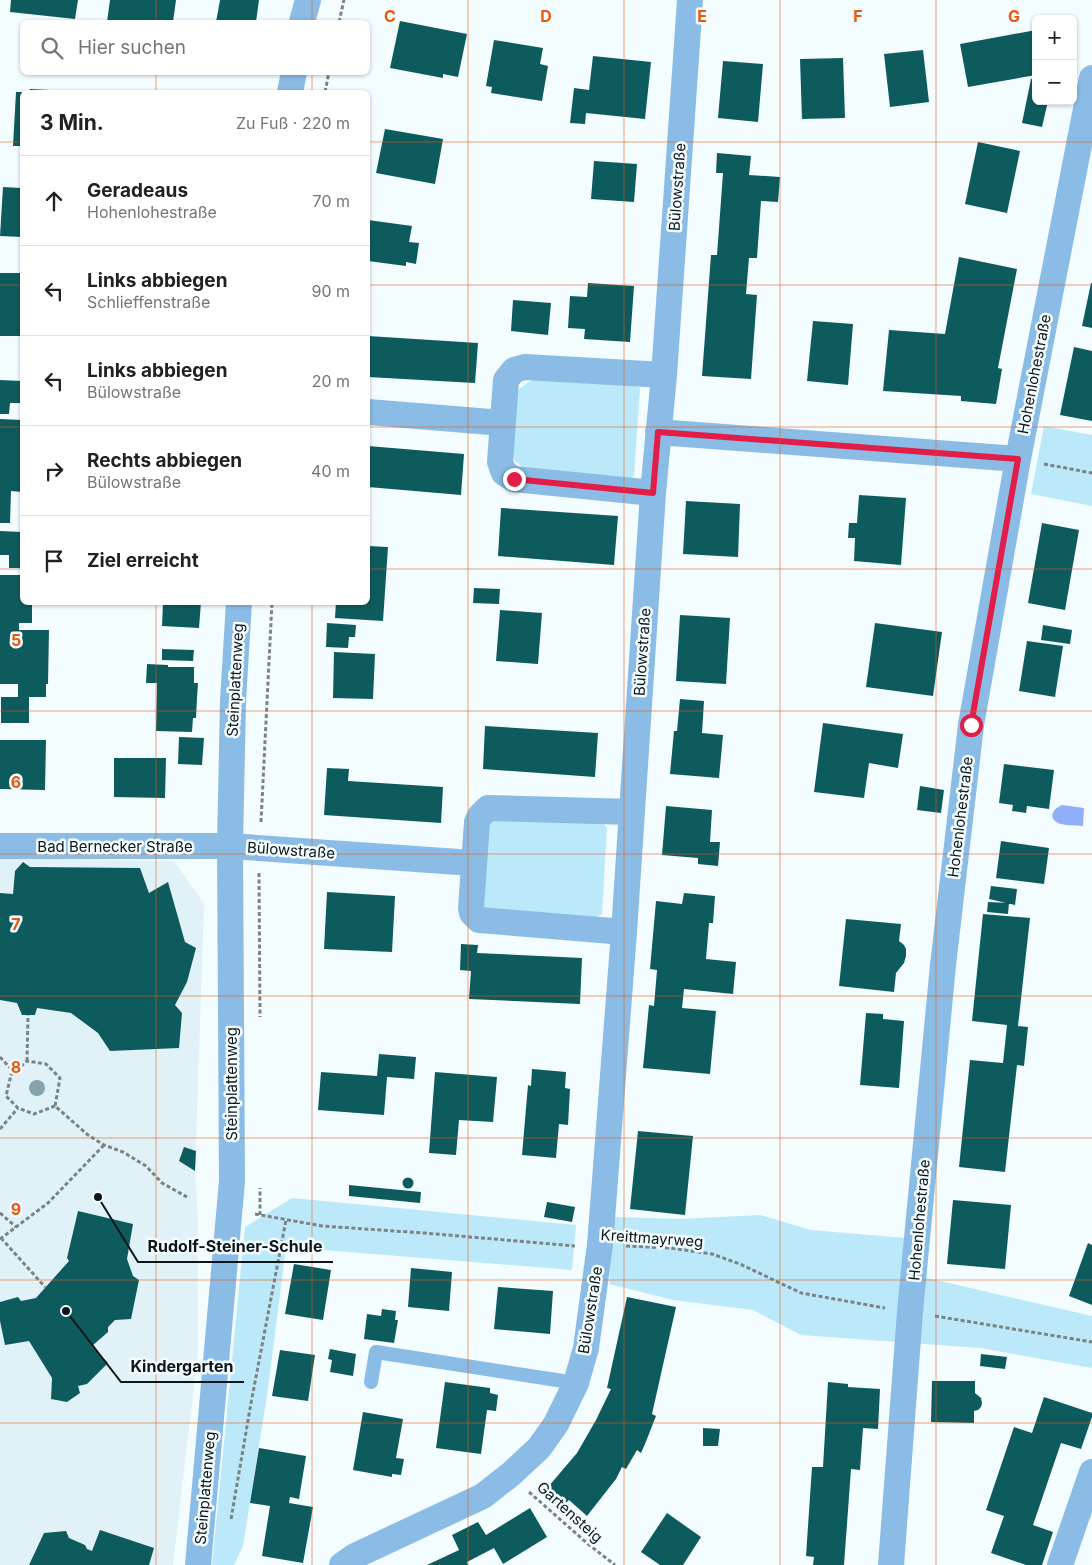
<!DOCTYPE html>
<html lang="de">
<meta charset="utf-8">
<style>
body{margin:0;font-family:Inter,sans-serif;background:#f2f2f2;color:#202124}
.controls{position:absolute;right:15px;top:15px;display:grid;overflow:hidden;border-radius:8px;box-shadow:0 1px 4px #0004}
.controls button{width:45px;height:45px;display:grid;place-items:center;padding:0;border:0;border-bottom:1px solid #e0e0e0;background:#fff;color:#202124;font:25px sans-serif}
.stop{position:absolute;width:15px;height:15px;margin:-11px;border:4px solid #e11d48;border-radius:50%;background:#fff}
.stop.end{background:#e11d48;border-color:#fff;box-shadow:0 1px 5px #0008}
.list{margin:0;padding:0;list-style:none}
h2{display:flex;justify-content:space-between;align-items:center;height:65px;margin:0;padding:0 20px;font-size:21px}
h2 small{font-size:16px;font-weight:400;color:#757577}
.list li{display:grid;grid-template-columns:32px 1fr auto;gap:15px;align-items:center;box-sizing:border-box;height:90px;padding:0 20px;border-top:1px solid #e0e0e0}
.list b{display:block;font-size:19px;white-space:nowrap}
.list p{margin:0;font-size:16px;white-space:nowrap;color:#757577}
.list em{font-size:16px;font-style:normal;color:#757577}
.icon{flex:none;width:28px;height:28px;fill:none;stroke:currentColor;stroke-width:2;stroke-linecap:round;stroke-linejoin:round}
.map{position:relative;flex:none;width:1092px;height:1565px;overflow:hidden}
.search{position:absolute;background:#fff;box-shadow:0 1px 4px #0004;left:20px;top:20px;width:350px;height:55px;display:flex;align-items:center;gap:12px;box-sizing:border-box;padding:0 18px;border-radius:8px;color:#757577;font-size:19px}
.panel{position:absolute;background:#fff;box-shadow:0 1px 4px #0004;left:20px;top:90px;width:350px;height:515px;border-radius:8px}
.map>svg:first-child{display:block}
</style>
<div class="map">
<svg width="1092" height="1565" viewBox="0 0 1092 1565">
<rect width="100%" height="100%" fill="#f3fcff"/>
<!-- built -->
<path fill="#e0f1f7" d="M0 858 174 861 204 904 195 1171 198 1224V1351L173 1565H0Z"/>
<!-- green -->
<path fill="#bce9fa" d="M532 380 629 382 640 388 634 476 629 481 524 468 515 461 511 451 513 397 520 388Z
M1044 426 1092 435V506L1031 494Z
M492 815 601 821 607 828 602 914 595 919 484 911 482 826Z
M292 1198 576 1225 572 1270 286 1247 268 1389 243 1546 234 1565H212L245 1227Z
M760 1215 811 1230 917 1239 914 1275 1092 1316V1368L980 1348 801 1335 753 1310 673 1300 609 1284 614 1217 681 1219Z"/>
<!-- water -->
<path fill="#91aefa" d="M1062 805 1084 808 1083 826C1075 825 1064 826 1058 823 1047 817 1054 808 1062 805Z"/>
<!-- building -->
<path fill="#0e5b5e" d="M11 0H78L75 19 10 12Z
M110 0H176L173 22H107Z
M220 0H259L256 22H216Z
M400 21 467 34 458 77 443 74V78L390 68Z
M1036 30V75L968 87 960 44Z
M494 40 543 48 540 64 548 66 542 101 491 93 492 87 486 86Z
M923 50 929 102 890 107 884 54Z
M593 56 651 62 645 119 586 113 585 124 570 123 574 88 589 90Z
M843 58 845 118 802 119 800 59Z
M723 61 763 64 758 122 718 118Z
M1031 79 1036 80V101H1048L1042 127 1022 123Z
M30 89 50 90V92H29Z
M16 92H22V146H13Z
M385 129 443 139 435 184 376 173Z
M978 142 1020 151 1007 213 965 204Z
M717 153 751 156 749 175 780 177 778 202 761 201 757 258H749L746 294 757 295 751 379 702 376 711 255H717L723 173H716Z
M594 161 637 164 634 202 591 199Z
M3 187 22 188V237L0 236Z
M368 220 412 226 409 242 419 243 416 264 406 262V266L368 261Z
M959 257 1017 269 998 368 1002 369 996 404 961 401V396L883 391 889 330 945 334Z
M0 273H22V336H0Z
M588 283 634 286 630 342 584 339 585 329 568 328 570 296 587 297Z
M1091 283H1092V328L1082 326Z
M513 300 551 303 548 335 511 331Z
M813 321 853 324 848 385 807 381Z
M368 336 478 343 475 383 368 377Z
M1074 347 1092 351V421L1060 415Z
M0 380 22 381V403H10L9 414H0Z
M0 419 22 420V492L11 491 10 523H0Z
M368 446 464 454 461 495 368 487Z
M859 495 906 498 901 565 854 561 855 538H848L849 523H857Z
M686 501 740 504 738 557 683 554Z
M501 508 618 516 614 565 498 556Z
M1042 523 1079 530 1065 610 1028 603Z
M0 531 22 532V568H9V555H0Z
M368 546 388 547 383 621 335 618 336 602H368Z
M0 575H22V602H32V623H19V630H49L48 684H46V697H29V723H1V697H18V684H0Z
M474 588 500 589 499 604 473 603Z
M163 602H201L199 628 162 626Z
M500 610 542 613 538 664 496 661Z
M680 615 730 618 726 684 676 681Z
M327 623 356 625 355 637H349L348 648 326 647Z
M875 623 942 632 933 696 866 687Z
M1043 625 1072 630 1070 644 1041 640Z
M1027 641 1063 646 1055 697 1019 691Z
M162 649 194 650 193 661 162 660Z
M334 652 375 654 373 699 333 698Z
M147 664 168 665V667H194V683H198L197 698 196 718H193L192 732 156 731 157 683H146Z
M680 699 704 701 702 733 723 735 719 778 670 774 674 731H677Z
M823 723 903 734 898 768 869 763 864 798 814 792Z
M485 726 598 733 595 777 483 769Z
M179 737 204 738 202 765 178 764Z
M0 740H46L45 790 0 789Z
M114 758H166L165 798 114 797Z
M1004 764 1054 770 1049 809 1027 806 1026 813 1012 811 1013 805 999 803Z
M327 768 349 769 348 781 443 787 441 823 324 815Z
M920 786 944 790 941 813 917 810Z
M666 806 712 810 710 842H720L718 866 698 864V858L662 855Z
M1001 841 1049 848 1044 884 996 878Z
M23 862 30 867 140 868 149 893 168 882 185 942 196 948 187 982 175 1005 182 1013 179 1048 110 1051 98 1033 71 1013 37 1008 35 1015H22L17 1003 0 1000V893L13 894 15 871Z
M991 886 1017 889 1015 905 989 899Z
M327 892 395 896 392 952 324 949Z
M684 893 715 896 713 923H709L706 959 736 962 733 994 684 989 682 1008 716 1011 710 1074 643 1068 649 1005 654 1006 657 970 650 969 656 901 682 904Z
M988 902 1009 903 1008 914 987 912Z
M983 914 1030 918 1018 1026 1028 1027 1024 1066 1017 1065 1005 1172 959 1167 970 1060 1003 1063 1007 1025 972 1021Z
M846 919 901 924 899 941 904 945 906 949V956L904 963 896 973 894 992 839 986Z
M461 944 478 945 477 953 582 958 580 1004 469 999 471 971 460 970Z
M866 1013 883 1014V1019L904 1021 899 1088 860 1085Z
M379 1054 416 1057 414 1079 387 1077 384 1115 318 1110 321 1072 377 1076Z
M532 1069 566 1072 565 1088 570 1089 568 1125 559 1124 556 1158 522 1155 528 1085 531 1086Z
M435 1072 497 1077 493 1122 459 1120 456 1155 429 1153Z
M638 1131 693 1136 685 1215 630 1209Z
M184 1147 196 1151 195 1171 179 1161Z
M402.5 1183a5.5 5.5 0 1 1 11 0a5.5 5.5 0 1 1-11 0Z
M349 1185 421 1192 420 1203 349 1196Z
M953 1200 1011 1205 1005 1269 947 1264Z
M547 1202 575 1207 572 1222 544 1217Z
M78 1211 133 1224 127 1259 133 1276 139 1280 131 1319 115 1320 108 1327V1332L92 1346 108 1363 87 1384 78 1386 80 1393 67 1402 51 1399 52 1378 29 1341 5 1345 0 1321V1302L18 1297 21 1301 36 1298 69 1261 67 1258Z
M1088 1243 1092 1245V1305L1069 1296Z
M294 1264 331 1270 323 1320 285 1314Z
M411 1268 452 1272 449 1311 408 1307Z
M498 1287 553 1291 550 1334 494 1329Z
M627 1297 676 1307 652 1414 656 1416 645 1444 641 1453 637 1450 626 1469 622 1467 616 1479 587 1516 569 1500 560 1509 543 1493 577 1453 596 1420 611 1389 607 1388Z
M382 1309 396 1311 395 1320H398L394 1343 364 1339 367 1314 381 1316Z
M330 1349 356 1354 353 1376 330 1372 332 1360 328 1359Z
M280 1350 315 1355 308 1401 272 1396Z
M981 1354 1007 1357 1005 1369 980 1366Z
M932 1381H975V1393L981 1398 982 1403 981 1407 978 1410 974 1411V1423L931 1422Z
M445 1382 490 1388V1393L498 1395 496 1411 487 1410 481 1454 436 1448Z
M828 1382 848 1384V1387L880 1389 878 1429 863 1428 860 1470 851 1469 844 1565H813L814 1557 806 1556 812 1467H823Z
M1044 1397 1092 1413V1417L1081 1449 1061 1443 1033 1525 1053 1532 1042 1565H1026L991 1553 1004 1516 986 1510 1014 1427 1032 1433Z
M363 1412 403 1419 396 1458 404 1459 401 1475 392 1474V1477L353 1470Z
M703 1428 720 1429 718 1446H703Z
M259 1448 306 1456 299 1499 290 1497 289 1503 313 1507 303 1563 262 1556 270 1506 250 1503Z
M530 1508 547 1537 503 1564 494 1548 467 1562 468 1565H427L459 1550 452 1535 478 1522 486 1535Z
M667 1513 701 1537 683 1565H660L641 1552Z
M100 1530 154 1548 149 1565H29L44 1533 66 1531 69 1538 85 1545 87 1549 92 1551Z"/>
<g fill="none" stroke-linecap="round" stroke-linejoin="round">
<!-- path -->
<path stroke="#7b8386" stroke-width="3" stroke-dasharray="4 2.5" stroke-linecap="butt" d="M339 22 344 0
M325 92 329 72
M1044 464 1092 473
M261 822 272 602
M259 873 260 1017
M0 1057 14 1072
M27 1061 28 1015
M55 1106 34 1114 18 1108 6 1096 11 1075 27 1061 46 1064 60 1078 55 1106 88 1135 104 1145 123 1152 146 1166 162 1183 187 1197
M0 1129 18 1108
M0 1213 16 1227
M255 1214 322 1226 424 1233 575 1246
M260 1215V1188
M1 1238 45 1287
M0 1239 48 1203 104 1145
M626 1246 670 1248 712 1254 740 1264 801 1293 885 1308
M935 1316 1092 1342
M529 1492 588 1544 615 1565
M231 1519 251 1403 286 1220"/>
<!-- lane -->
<path stroke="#8bbce5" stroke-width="14" d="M371 1382 376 1352 576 1383"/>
<!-- street -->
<path stroke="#8bbce5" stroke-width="26" d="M302 22 308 0
M290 92 294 72
M368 412 503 423
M658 432 1018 459
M653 493 514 479 504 473 500 462 506 380 514 370 525 367 664 375
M0 846H230L473 863
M624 932 479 920 472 913 471 908 477 822 480 816 488 808 631 812
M198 1565 232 1181 230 846 233 701 239 602
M342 1565 355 1556 483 1496 511 1474 539 1448 556 1424 576 1383 586 1348 600 1245 624 932 653 493 664 375 690 0
M891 1565 910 1312 943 965 971 725 1018 459 1092 78
M1060 1565 1092 1472"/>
</g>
<!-- trees -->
<circle fill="#84a2ac" cx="37" cy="1088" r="8"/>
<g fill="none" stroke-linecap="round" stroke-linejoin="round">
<!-- route -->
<path stroke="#e11d48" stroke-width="6" d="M514 479 653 493 658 432 1018 459 971 725"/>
</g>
<!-- grid -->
<path fill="none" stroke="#e8590c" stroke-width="1" stroke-opacity="0.55" d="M156 0V22M312 0V22M468 0V1565M624 0V1565M780 0V1565M936 0V1565M156 72V92M312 72V92M0 142H22M368 142H1092M0 285H22M368 285H1092M0 427H22M368 427H1092M0 569H22M368 569H1092M156 602V1565M312 602V1565M0 711H1092M0 854H1092M0 996H1092M0 1138H1092M0 1280H1092M0 1423H1092"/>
<g text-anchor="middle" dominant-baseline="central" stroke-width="5" stroke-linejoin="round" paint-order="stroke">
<!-- street labels -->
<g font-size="15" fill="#0f1619" stroke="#f3fcff">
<text transform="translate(677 187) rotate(-86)">Bülowstraße</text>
<text transform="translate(1034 374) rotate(-79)">Hohenlohestraße</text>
<text transform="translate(642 652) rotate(-86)">Bülowstraße</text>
<text transform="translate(235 680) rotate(-87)">Steinplattenweg</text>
<text transform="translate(960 817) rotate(-83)">Hohenlohestraße</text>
<text x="115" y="846">Bad Bernecker Straße</text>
<text transform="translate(291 850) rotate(4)">Bülowstraße</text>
<text transform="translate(231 1084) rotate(-90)">Steinplattenweg</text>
<text transform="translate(919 1220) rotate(-85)">Hohenlohestraße</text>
<text transform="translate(652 1238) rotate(4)">Kreittmayrweg</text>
<text transform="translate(590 1310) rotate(-81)">Bülowstraße</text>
<text transform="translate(205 1488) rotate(-85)">Steinplattenweg</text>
<text transform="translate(570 1512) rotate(42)">Gartensteig</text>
</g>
</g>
<g font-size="16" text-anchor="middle" font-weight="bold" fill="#e8590c" stroke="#f3fcff" stroke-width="5" stroke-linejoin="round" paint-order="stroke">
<text x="390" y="22">C</text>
<text x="546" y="22">D</text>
<text x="702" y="22">E</text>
<text x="858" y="22">F</text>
<text x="1014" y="22">G</text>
<text x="16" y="646">5</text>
<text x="16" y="788">6</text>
<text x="16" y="930">7</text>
<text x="16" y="1073">8</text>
<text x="16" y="1215">9</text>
</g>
<!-- callouts -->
<path fill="none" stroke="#0f1619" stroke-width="2" d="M98 1197L138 1262H333M66 1311L121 1382H244"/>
<g fill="#0f1619" stroke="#f3fcff" stroke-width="2">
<circle cx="98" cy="1197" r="5"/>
<circle cx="66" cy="1311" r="5"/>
</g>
<g font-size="16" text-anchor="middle" font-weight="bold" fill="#0f1619" stroke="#f3fcff" stroke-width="5" stroke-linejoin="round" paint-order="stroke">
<text x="235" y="1252">Rudolf-Steiner-Schule</text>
<text x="182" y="1372">Kindergarten</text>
</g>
</svg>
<div class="controls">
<button>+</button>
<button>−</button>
</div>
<div class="stop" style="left:971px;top:725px"></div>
<div class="stop end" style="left:514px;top:479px"></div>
<div class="search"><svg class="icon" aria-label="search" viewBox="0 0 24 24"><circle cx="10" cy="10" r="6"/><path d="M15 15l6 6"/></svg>Hier suchen</div>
<section class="panel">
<h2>3 Min.<small>Zu Fuß · 220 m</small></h2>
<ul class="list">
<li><svg class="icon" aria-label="ahead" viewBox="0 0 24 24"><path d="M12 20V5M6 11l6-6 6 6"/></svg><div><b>Geradeaus</b><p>Hohenlohestraße</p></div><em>70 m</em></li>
<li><svg class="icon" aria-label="left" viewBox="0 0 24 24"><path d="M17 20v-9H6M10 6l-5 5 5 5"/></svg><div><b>Links abbiegen</b><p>Schlieffenstraße</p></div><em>90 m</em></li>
<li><svg class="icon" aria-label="left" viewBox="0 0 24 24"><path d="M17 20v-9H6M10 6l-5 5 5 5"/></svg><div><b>Links abbiegen</b><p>Bülowstraße</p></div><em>20 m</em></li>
<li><svg class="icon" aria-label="right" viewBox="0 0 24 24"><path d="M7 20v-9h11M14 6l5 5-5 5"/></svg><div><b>Rechts abbiegen</b><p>Bülowstraße</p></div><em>40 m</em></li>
<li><svg class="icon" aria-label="arrive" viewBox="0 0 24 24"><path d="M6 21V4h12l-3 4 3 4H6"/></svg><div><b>Ziel erreicht</b></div></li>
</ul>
</section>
</div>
